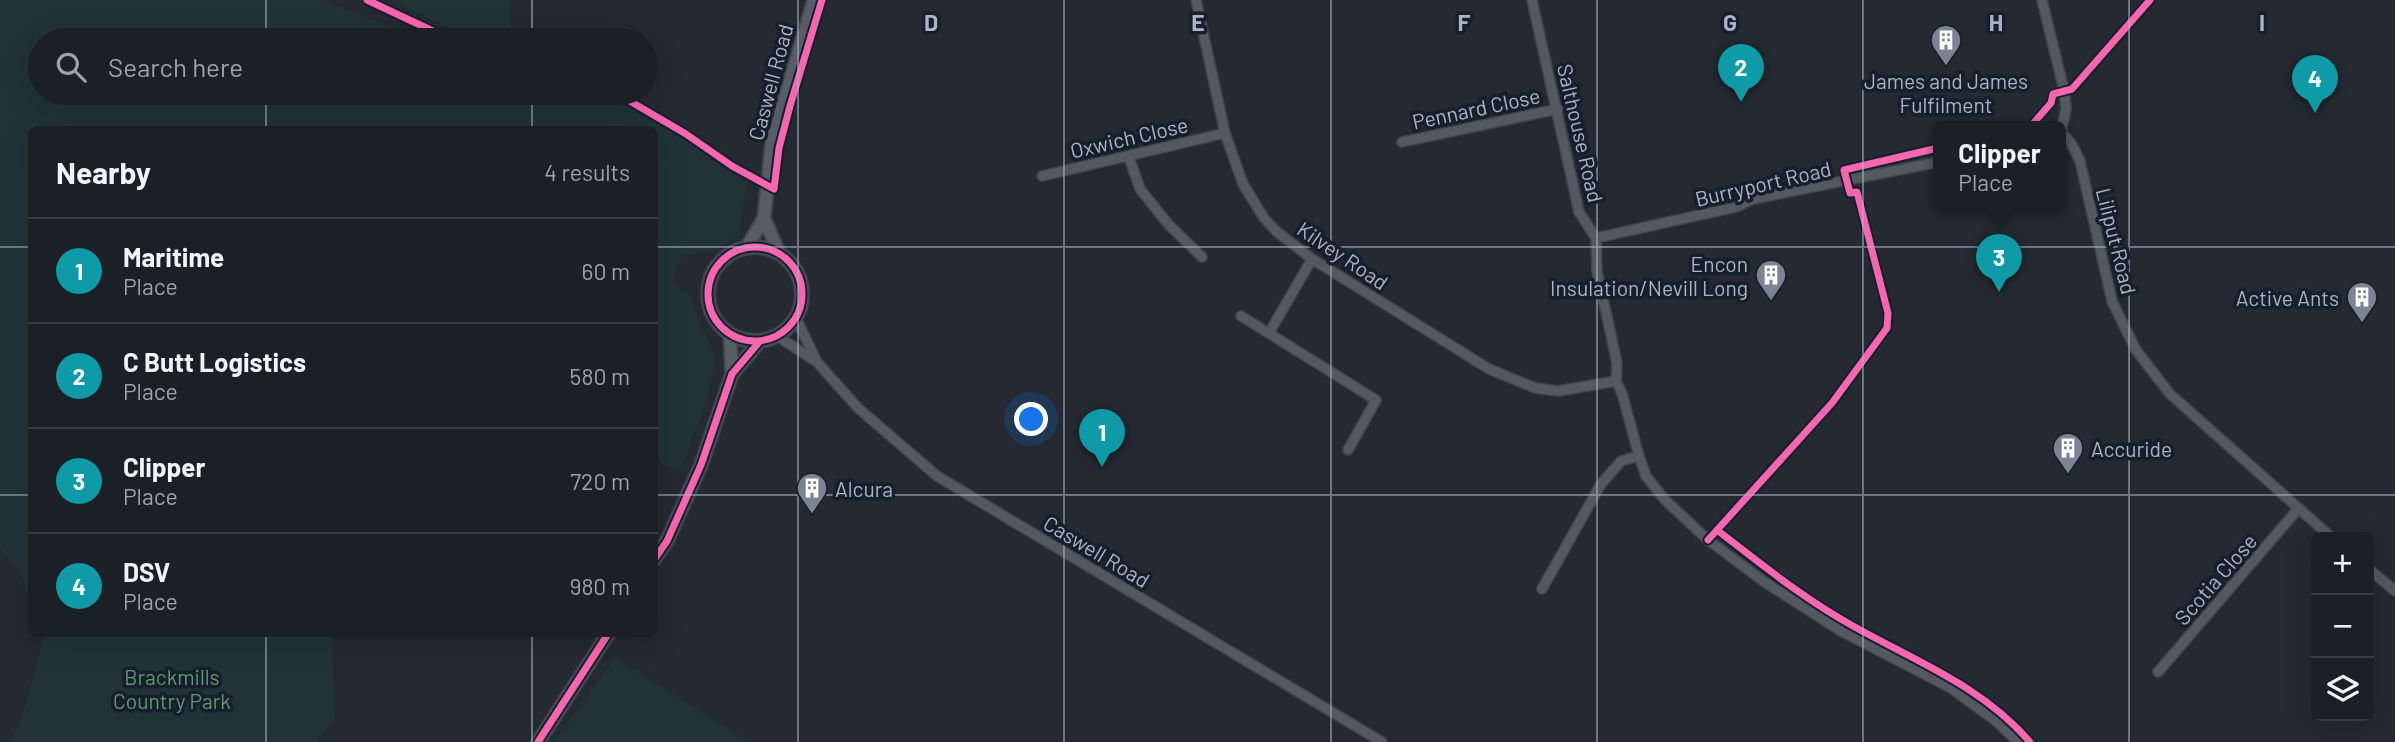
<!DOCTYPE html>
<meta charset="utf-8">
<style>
body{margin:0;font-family:Barlow,sans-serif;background:#24272e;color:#f1f3f6}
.controls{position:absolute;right:21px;bottom:21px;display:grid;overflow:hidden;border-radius:10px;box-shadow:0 7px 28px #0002}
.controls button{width:63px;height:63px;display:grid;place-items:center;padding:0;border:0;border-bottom:2px solid #393d43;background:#1b1f26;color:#f1f3f6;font:35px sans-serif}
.you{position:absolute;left:1032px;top:420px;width:24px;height:24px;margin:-18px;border:5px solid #fff;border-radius:50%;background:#1a73e8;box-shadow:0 0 0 10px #1a73e833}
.badge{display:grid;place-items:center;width:46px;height:46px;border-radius:50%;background:#0b8043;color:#fff;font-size:23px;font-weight:700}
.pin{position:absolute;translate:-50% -58px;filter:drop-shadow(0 2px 4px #0008)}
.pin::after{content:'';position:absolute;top:37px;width:24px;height:21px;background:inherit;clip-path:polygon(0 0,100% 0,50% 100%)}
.popup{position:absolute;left:1933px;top:121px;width:133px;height:91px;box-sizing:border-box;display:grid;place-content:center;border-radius:10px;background:#1b1f26;filter:drop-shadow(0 2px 5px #0005);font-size:23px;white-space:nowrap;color:#a0a2a7}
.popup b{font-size:26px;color:#f1f3f6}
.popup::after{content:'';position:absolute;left:50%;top:100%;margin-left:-14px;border:14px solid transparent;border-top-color:#1b1f26}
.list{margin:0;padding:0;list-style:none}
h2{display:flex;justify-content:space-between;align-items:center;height:91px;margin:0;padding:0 28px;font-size:30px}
h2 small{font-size:23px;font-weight:400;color:#a0a2a7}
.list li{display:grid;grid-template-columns:46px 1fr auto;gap:21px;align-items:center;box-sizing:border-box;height:105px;padding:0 28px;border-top:2px solid #393d43}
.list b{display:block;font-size:26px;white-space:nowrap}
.list p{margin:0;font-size:23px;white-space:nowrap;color:#a0a2a7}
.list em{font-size:23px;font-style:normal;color:#a0a2a7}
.icon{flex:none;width:38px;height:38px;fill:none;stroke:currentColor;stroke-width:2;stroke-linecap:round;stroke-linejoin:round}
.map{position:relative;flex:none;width:2395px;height:742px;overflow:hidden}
.search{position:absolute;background:#1b1f26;box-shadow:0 7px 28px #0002;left:28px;top:28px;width:630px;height:77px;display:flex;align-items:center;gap:18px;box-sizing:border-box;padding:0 24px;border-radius:38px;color:#a0a2a7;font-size:26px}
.panel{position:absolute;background:#1b1f26;box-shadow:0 7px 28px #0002;left:28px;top:126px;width:630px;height:511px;border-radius:10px}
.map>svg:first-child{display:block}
</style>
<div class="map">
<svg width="2395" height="742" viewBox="0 0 2395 742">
<rect width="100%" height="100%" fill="#242932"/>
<!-- green -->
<path fill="#213338" d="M0 0H323L423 40H40V93H603L672 132 747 183 739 235 713 252 682 255 672 282 688 293 716 360 706 402 680 472 655 460 654 130H32L31 603 19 569 0 549Z
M389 0H511L510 40H477L468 37Z
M42 634H332L335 718 316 742H10L22 717 44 637Z
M615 658 749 742H554Z"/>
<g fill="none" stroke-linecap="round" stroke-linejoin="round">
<!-- street casing -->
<g stroke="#40444b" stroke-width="12">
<path id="street" d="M1196 0 1225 133 1243 184 1264 218 1276 231 1312 259 1489 369 1535 388 1558 391 1616 381
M1532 0 1579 212 1596 238 1597 271 1617 363 1616 381 1622 393 1639 456 1646 476 1664 499 1708 540 1766 583 1841 631 1951 688 1996 721 2018 742
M2042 0 2064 90 2066 109 2061 132 2071 143 2080 161 2112 301 2136 350 2170 394 2331 537
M1402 142 1558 109
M1129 157 1140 189 1169 225 1202 257
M1042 176 1225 133
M1596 238 1736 207 1753 199 1938 162
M1241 316 1376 400 1348 450
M796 318 816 360
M1269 333 1312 259
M777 336 817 362 858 408 937 476 1382 742
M2369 569 2395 591
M1542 589 1601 484 1621 461 1639 456
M2158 672 2298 509"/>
</g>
<!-- secondary casing -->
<g stroke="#40444b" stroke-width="16">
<path id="secondary" d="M764 218 779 253
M708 294a47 47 0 1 1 94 0a47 47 0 1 1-94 0Z
M747 247 764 218 772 142 814 0
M730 334 732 374
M654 560 667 541 701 465 732 374 760 341
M538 742 608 634"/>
</g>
<!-- street -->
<use href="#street" stroke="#535861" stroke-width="9"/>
<!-- secondary -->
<use href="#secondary" stroke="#575c66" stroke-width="12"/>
<!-- cycleway casing -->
<g stroke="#171f2d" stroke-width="11">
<path id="cycleway" d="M367 0 452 40
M616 93 686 134 732 166 774 189 779 148 790 106 822 0
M2031 126 2051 103 2053 94 2072 89 2150 0
M708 294a47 47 0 1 1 94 0a47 47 0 1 1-94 0Z
M1717 530C1761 564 1804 599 1853 626 1915 661 1982 686 2030 742
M1708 540 1832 403 1887 328 1888 313 1857 192 1850 193 1844 170 1938 148
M654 560 667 541 701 465 732 374 760 341
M538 742 608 634"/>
</g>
<!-- cycleway -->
<use href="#cycleway" stroke="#f766af" stroke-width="7"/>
</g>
<!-- grid -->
<path fill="none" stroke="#abb4c6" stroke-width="2" stroke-opacity="0.55" d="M266 0V40M532 0V40M798 0V742M1064 0V742M1331 0V742M1597 0V742M1863 0V742M2129 0V742M266 93V130M532 93V130M0 247H32M654 247H2395M0 495H32M654 495H2395M266 634V742M532 634V742"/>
<!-- icons -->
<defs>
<g id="building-pin" transform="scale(1.575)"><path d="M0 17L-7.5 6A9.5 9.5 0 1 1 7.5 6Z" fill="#7c8392" stroke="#171f2d"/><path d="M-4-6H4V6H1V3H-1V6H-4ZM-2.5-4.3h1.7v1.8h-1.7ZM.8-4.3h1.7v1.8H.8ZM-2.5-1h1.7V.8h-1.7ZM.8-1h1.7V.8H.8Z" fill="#fff"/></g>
</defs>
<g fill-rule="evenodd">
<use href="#building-pin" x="1946" y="40"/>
<use href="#building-pin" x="1771" y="275"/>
<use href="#building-pin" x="2362" y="297"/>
<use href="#building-pin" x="2068" y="448"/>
<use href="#building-pin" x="812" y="488"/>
</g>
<g text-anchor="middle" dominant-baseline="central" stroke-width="7" stroke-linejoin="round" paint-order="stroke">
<!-- poi labels -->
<g font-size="21" fill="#abb4c6" stroke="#171f2d" text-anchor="end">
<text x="1946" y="80" text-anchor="middle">James and James<tspan x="1946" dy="24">Fulfilment</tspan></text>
<text x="1748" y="263">Encon<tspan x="1748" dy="24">Insulation/Nevill Long</tspan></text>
<text x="2339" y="297">Active Ants</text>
<text x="2091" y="448" text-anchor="start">Accuride</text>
<text x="835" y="488" text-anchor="start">Alcura</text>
</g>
<!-- street labels -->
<g font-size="21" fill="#abb4c6" stroke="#171f2d">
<text transform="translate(770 82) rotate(-75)">Caswell Road</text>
<text transform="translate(1476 108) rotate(-12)">Pennard Close</text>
<text transform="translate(1581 133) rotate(77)">Salthouse Road</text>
<text transform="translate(1129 137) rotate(-13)">Oxwich Close</text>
<text transform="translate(1763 183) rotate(-13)">Burryport Road</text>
<text transform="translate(2117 241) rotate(76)">Liliput Road</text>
<text transform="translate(1343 255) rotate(34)">Kilvey Road</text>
<text transform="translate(1097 551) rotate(31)">Caswell Road</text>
<text transform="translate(2215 579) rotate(-49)">Scotia Close</text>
</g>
<!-- park labels -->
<g font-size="21" fill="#619870" stroke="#171f2d">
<text x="172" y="676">Brackmills<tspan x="172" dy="24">Country Park</tspan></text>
</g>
</g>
<g font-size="23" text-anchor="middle" font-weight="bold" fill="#abb4c6" stroke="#171f2d" stroke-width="7" stroke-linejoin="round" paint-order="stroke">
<text x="931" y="31">D</text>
<text x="1198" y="31">E</text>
<text x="1464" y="31">F</text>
<text x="1730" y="31">G</text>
<text x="1996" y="31">H</text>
<text x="2262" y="31">I</text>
</g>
</svg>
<div class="controls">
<button>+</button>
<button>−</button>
<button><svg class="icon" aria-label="layers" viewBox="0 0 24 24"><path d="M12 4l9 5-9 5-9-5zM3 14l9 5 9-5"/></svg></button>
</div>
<div class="you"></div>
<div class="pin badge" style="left:1102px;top:467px;background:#0f9aa8">1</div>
<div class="pin badge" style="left:1741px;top:102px;background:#0f9aa8">2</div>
<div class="pin badge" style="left:1999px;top:292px;background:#0f9aa8">3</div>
<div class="popup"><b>Clipper</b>Place</div>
<div class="pin badge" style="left:2315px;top:113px;background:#0f9aa8">4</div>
<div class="search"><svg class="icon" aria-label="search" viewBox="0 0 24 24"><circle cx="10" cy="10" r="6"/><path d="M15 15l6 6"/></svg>Search here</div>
<section class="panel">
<h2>Nearby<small>4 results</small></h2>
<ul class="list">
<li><span class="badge" style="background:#0f9aa8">1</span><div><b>Maritime</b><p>Place</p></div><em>60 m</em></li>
<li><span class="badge" style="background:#0f9aa8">2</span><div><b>C Butt Logistics</b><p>Place</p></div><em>580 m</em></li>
<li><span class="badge" style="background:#0f9aa8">3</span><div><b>Clipper</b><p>Place</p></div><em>720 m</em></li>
<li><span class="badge" style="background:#0f9aa8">4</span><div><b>DSV</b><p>Place</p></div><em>980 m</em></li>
</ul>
</section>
</div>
